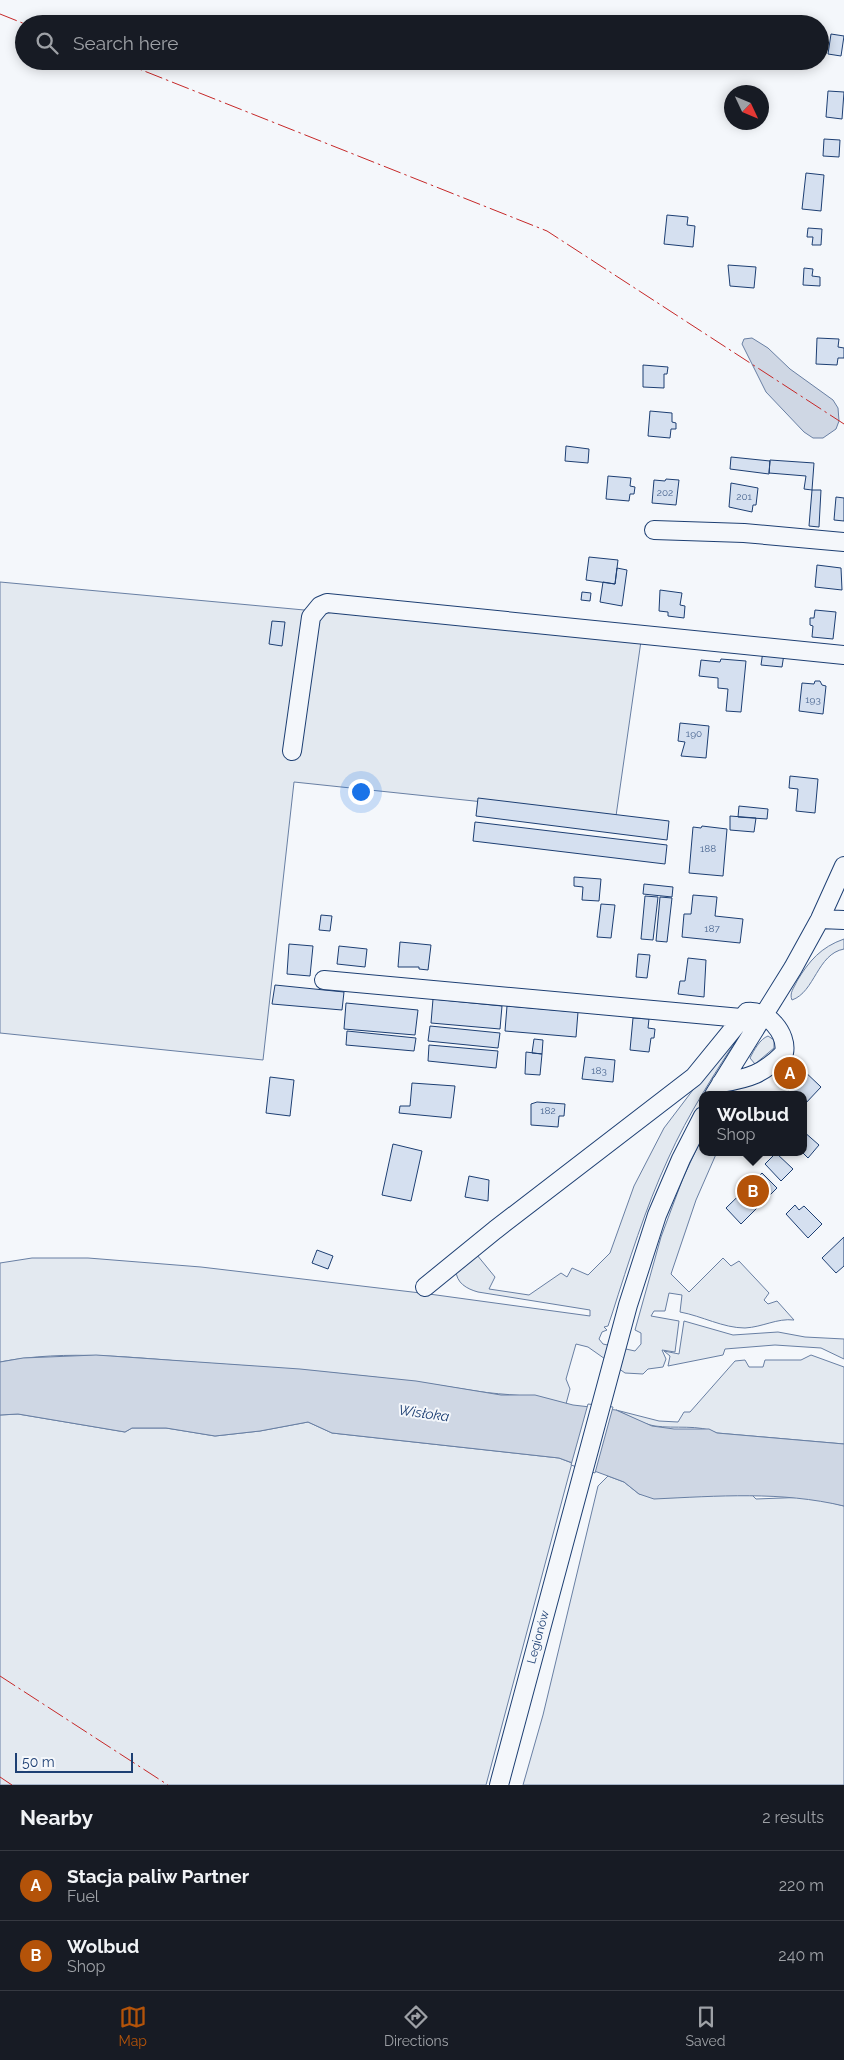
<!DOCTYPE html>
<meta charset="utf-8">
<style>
body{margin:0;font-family:Raleway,sans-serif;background:#242831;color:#f1f3f6}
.compass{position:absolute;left:724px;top:85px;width:45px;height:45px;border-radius:50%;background:#171b24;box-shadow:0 2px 12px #0003;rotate:134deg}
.scale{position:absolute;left:15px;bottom:12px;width:118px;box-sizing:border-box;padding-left:5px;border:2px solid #1d3f73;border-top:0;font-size:14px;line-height:18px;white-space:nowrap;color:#1d3f73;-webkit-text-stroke:4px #f4f7fb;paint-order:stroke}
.you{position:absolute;left:360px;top:791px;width:18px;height:18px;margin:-12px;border:4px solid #fff;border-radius:50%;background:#1a73e8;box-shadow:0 0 0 8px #1a73e833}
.badge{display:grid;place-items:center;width:32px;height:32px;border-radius:50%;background:#b45309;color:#fff;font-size:16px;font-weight:700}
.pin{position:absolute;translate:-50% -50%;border:2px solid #fff;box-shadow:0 1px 5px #0006}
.popup{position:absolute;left:699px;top:1091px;width:108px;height:65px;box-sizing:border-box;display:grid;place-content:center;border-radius:10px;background:#171b24;filter:drop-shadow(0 1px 4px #0005);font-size:16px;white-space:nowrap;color:#9ea1a6}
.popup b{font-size:19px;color:#f1f3f6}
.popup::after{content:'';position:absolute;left:50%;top:100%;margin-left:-10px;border:10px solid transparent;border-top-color:#171b24}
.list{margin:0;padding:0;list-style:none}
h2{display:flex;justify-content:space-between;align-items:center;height:65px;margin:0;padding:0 20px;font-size:21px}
h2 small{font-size:16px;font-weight:400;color:#9ea1a6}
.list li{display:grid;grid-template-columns:32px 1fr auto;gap:15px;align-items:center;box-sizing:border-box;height:70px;padding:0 20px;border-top:1px solid #363941}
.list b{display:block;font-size:19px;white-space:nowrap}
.list p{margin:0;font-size:16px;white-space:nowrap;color:#9ea1a6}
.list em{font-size:16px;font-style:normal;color:#9ea1a6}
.icon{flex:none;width:28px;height:28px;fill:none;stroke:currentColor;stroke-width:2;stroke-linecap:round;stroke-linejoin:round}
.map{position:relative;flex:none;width:844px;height:1785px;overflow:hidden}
.search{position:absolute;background:#171b24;box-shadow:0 2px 12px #0003;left:15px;right:15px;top:15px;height:55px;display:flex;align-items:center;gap:12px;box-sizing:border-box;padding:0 18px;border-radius:28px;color:#9ea1a6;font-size:19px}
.sheet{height:205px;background:#171b24}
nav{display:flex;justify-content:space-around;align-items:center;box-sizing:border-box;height:70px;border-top:1px solid #363941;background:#171b24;font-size:14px;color:#9ea1a6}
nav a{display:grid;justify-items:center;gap:2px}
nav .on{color:#b45309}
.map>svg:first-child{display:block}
</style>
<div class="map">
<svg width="844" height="1785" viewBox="0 0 844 1785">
<rect width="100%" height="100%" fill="#f4f7fb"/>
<!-- green -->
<path fill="#e3e9f0" stroke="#687fa3" d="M0 582 641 641 616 816 294 782 263 1060 0 1033Z
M844 939V949C817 954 815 992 792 1000 789 993 794 988 797 981 809 961 821 947 844 939Z
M740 1028 743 1030C716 1071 688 1114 668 1159 645 1209 629 1261 612 1314L608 1326 604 1327 607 1330 602 1332 599 1339 603 1344 635 1351 641 1344V1333L635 1330 661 1237 683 1178 703 1135V1152H717L696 1200 671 1274 689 1292 723 1258 731 1266 739 1261 769 1293 764 1300 768 1304 777 1301 794 1320C777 1318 763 1327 745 1328 723 1328 702 1316 680 1312L682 1295 669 1293 665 1311H654L651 1316 679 1321 675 1352 662 1350 666 1359 663 1367 648 1369 643 1374 625 1373 588 1347 576 1344 566 1379 570 1389 566 1404C536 1394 506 1396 476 1391 386 1376 295 1369 204 1363 136 1358 67 1349 0 1362V1263L32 1258H88L201 1267 429 1294 590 1316V1310L478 1292C467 1289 456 1283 456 1270L671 1102 477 1255 495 1277 489 1289 529 1295 561 1273 567 1277 572 1268 588 1275 610 1253 634 1186 664 1128Z
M768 1036 774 1040V1048L755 1064 750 1058C754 1050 760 1039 768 1036Z
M684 1321 733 1335 778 1332 805 1337 844 1339V1359L821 1348 775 1345 725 1349 723 1355 668 1366 670 1356 664 1351 679 1354Z
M811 1355 844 1367V1444L717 1433C699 1424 675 1429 655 1426 642 1424 628 1415 616 1410L659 1421 678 1422 684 1412H690L735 1361 745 1360 749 1367H763L765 1360H801Z
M18 1414 125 1432 132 1428H166L215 1436 260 1431 308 1422 332 1433 559 1458 572 1463 486 1785H0V1415Z
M608 1476 624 1482 639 1494 752 1495 756 1499 809 1497 844 1506V1785H523L543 1715 598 1486Z"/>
<!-- water -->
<path fill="#cfd7e4" stroke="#687fa3" d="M752 338 768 348 790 369 833 400 838 408 839 421 836 429 823 438H813L804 432 766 392 742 344 744 339Z
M96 1355 300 1369 416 1381 501 1395H535L573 1405 616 1410 652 1426 674 1429H709L717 1433 844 1444V1506C781 1491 718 1496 654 1499L639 1494 624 1482 608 1476 559 1458 332 1433 308 1422 260 1431 215 1436 166 1428H132L125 1432 18 1414 0 1415V1362L23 1358Z"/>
<!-- pier -->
<path fill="#f4f7fb" stroke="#687fa3" d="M588 1404 613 1407 595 1473 571 1465Z"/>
<!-- building -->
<path fill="#d5e0f0" stroke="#1d3f73" d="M831 34 844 36 841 56 828 54Z
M828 91 844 92 842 119 826 117Z
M824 139 840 140 839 157 823 156Z
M806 173 824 175 821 211 802 209Z
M667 215 688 217 687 225 695 226 693 247 664 244Z
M808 228 822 229 821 245H812L813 237H807Z
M728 265 756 267 754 288 730 286Z
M804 268 813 269 812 276 820 277V286L803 285Z
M817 338 839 339 838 347 844 348V358H838L837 365 816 364Z
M643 365 668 367 667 374H664V388L643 387Z
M650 411 672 413V422L676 423V429H671L670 438 648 436Z
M566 446 589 449 588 463 565 461Z
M731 457 770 461 769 474 730 469Z
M770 460 814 463 812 490 804 489 806 476 769 473Z
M608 476 631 478 630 486 635 487 634 494H630L629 501 606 499Z
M666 479 679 480 676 505 652 503 654 480 665 481Z
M731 483 758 488 756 505H753L752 512 729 507Z
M812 490H821L819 527 809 526Z
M836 497 844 498V521L834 520Z
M589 557 618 560 615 584 586 580Z
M817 565 841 568 842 590 815 587Z
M617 568 627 570 622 606 600 602 603 582 615 584Z
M660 590 682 593 680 605 685 606 684 618 668 616V612L659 611Z
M582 592 591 593 590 601 581 600Z
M815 610 836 612 833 639 812 637 813 626 810 625V618H814Z
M272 621 285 622 282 646 269 644Z
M763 651 784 654 782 667 761 665Z
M721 659 746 661 741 712 726 711 728 689 718 688V678L699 676 701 660 720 662Z
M815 681H820L822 685 826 686 823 714 799 711 802 683 814 684Z
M680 723 709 726 706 758 681 756 685 742 678 741Z
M790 776 818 779 815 813 796 811 798 789 789 788Z
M478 798 669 821 667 840 476 816Z
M739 806 768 809 767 819 738 817Z
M730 816 756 818 754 832 730 830Z
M475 822 667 845 665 864 473 841Z
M702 826 727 829 723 876 689 873 693 827 701 828Z
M574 877 601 879 599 901 582 900 583 887 574 886Z
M644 884 673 887 672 897 643 894Z
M693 895 717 897 715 916 743 919 740 943 682 937 684 914H691Z
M645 896 658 897 653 940 641 939Z
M660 897 672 898 667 942 656 941Z
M601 904 615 905 611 938 597 937Z
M321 915 332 916 330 931 319 930Z
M400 942 431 945 428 970 419 969V967H398Z
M289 944 313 946 310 976 287 974Z
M339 946 367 949 365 967 337 964Z
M638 954 650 955 647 978 636 977Z
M688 958 706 960 704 997 678 994 680 981H685Z
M275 985 344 992 342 1010 272 1004Z
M433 999 502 1006 500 1029 431 1023Z
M346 1003 418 1010 415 1035 344 1029Z
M507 1006 578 1012 576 1037 505 1031Z
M633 1018 649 1019 648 1028 655 1029 654 1038H651L649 1052 630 1050Z
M430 1026 500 1033 498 1048 428 1041Z
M347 1031 416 1038 414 1051 346 1045Z
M534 1039 543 1040 542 1054 532 1053Z
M429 1045 498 1051 496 1068 428 1061Z
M526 1052 542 1054 540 1075 525 1074Z
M585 1057 615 1060 613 1082 582 1079Z
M801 1068 821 1087 804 1105 803 1095H793L784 1086Z
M270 1077 294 1080 290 1116 266 1113Z
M412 1083 455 1086 451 1118 399 1113 400 1106H410Z
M537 1102 565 1104 564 1116H559L558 1127 531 1125V1104Z
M803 1131 819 1145 808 1158 802 1152Z
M393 1144 422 1151 411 1201 382 1195Z
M776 1153 793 1169 781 1181 765 1164Z
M762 1173 777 1188 741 1224 726 1208Z
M469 1176 489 1180 488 1201 465 1197Z
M795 1205 799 1210 804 1206 822 1224 808 1238 786 1214Z
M844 1237V1266L836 1273 822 1258Z
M317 1250 333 1256 328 1269 312 1263Z"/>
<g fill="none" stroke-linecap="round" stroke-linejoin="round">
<!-- minor casing -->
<g stroke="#1d3f73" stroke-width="20">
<path id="minor" d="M654 530 744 533 844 542
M292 751 311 617 320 606 327 603 844 655
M820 919 844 920
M324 980 741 1018
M714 1095 793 968 820 919 844 866
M425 1287 495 1230 694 1077 747 1012C767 1009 788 1034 784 1053 763 1074 750 1078 721 1083
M499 1785 628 1305 657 1215 681 1159 703 1116"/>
</g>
<!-- minor -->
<use href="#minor" stroke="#f4f7fb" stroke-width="18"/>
<!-- power -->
<path stroke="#c62828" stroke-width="1" stroke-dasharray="18 4 2.5 4" stroke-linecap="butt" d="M0 14 25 24
M119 61 547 231 844 424
M0 1676 168 1785
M0 1777 12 1785"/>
</g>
<g text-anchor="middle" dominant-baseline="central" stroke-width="4" stroke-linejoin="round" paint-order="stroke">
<!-- number labels -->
<g font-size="10" fill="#4b6792">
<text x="665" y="492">202</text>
<text x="744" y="496">201</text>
<text x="813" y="699">193</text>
<text x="694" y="733">190</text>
<text x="708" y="848">188</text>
<text x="712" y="928">187</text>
<text x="599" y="1070">183</text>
<text x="548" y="1110">182</text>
</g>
<!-- street labels -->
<g font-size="12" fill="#1d3f73" stroke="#f4f7fb">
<text transform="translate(538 1637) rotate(-75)">Legionów</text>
</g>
<!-- water labels -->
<g font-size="14" font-style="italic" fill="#1d3f73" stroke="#f4f7fb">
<text transform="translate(424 1413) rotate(8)">Wisłoka</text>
</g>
</g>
</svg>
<svg class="compass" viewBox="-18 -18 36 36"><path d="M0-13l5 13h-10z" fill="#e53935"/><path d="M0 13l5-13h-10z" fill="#9ea1a6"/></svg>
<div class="scale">50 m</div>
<div class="you"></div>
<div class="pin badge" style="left:790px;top:1073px">A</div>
<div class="pin badge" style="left:753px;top:1191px">B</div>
<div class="popup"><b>Wolbud</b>Shop</div>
<div class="search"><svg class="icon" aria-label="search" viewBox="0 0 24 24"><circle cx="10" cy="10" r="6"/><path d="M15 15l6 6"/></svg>Search here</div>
</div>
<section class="sheet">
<h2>Nearby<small>2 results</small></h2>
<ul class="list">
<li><span class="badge">A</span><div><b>Stacja paliw Partner</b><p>Fuel</p></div><em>220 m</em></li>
<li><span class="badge">B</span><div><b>Wolbud</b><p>Shop</p></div><em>240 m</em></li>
</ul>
</section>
<nav>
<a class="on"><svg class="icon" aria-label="map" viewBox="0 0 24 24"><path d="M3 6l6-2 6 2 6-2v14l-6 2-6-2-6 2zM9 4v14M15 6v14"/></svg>Map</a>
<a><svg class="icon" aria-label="directions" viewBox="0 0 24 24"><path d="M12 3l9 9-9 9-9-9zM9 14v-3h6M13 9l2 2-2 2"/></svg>Directions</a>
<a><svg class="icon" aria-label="saved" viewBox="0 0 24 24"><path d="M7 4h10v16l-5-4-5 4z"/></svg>Saved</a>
</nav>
